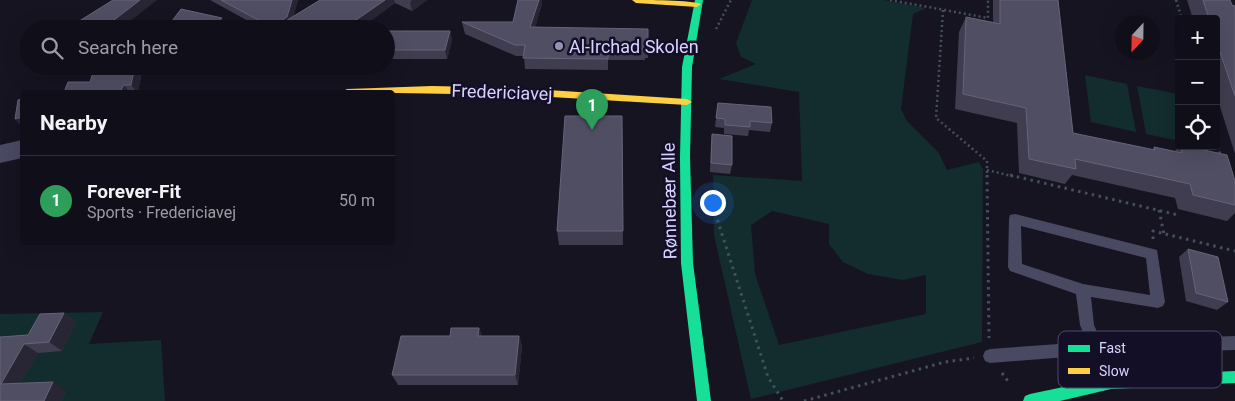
<!DOCTYPE html>
<meta charset="utf-8">
<style>
body{margin:0;font-family:Roboto,sans-serif;background:#1e1d26;color:#f1f3f6}
.controls{position:absolute;right:15px;top:15px;display:grid;overflow:hidden;border-radius:5px;box-shadow:0 5px 20px #0002}
.controls button{width:45px;height:45px;display:grid;place-items:center;padding:0;border:0;border-bottom:1px solid #302f38;background:#100f19;color:#f1f3f6;font:25px sans-serif}
.compass{position:absolute;left:1115px;top:15px;width:45px;height:45px;border-radius:50%;background:#100f19;box-shadow:0 5px 20px #0002;rotate:202deg}
.you{position:absolute;left:712px;top:202px;width:18px;height:18px;margin:-12px;border:4px solid #fff;border-radius:50%;background:#1a73e8;box-shadow:0 0 0 8px #1a73e833}
.badge{display:grid;place-items:center;width:32px;height:32px;border-radius:50%;background:#2563eb;color:#fff;font-size:16px;font-weight:700}
.pin{position:absolute;translate:-50% -41px;filter:drop-shadow(0 1px 2px #0008)}
.pin::after{content:'';position:absolute;top:26px;width:18px;height:15px;background:inherit;clip-path:polygon(0 0,100% 0,50% 100%)}
.list{margin:0;padding:0;list-style:none}
h2{display:flex;justify-content:space-between;align-items:center;height:65px;margin:0;padding:0 20px;font-size:21px}
h2 small{font-size:16px;font-weight:400;color:#9c9ca2}
.list li{display:grid;grid-template-columns:32px 1fr auto;gap:15px;align-items:center;box-sizing:border-box;height:90px;padding:0 20px;border-top:1px solid #302f38}
.list b{display:block;font-size:19px;white-space:nowrap}
.list p{margin:0;font-size:16px;white-space:nowrap;color:#9c9ca2}
.list em{font-size:16px;font-style:normal;color:#9c9ca2}
.icon{flex:none;width:28px;height:28px;fill:none;stroke:currentColor;stroke-width:2;stroke-linecap:round;stroke-linejoin:round}
.map{position:relative;flex:none;width:1235px;height:401px;overflow:hidden}
.search{position:absolute;background:#100f19;box-shadow:0 5px 20px #0002;left:20px;top:20px;width:375px;height:55px;display:flex;align-items:center;gap:12px;box-sizing:border-box;padding:0 18px;border-radius:28px;color:#9c9ca2;font-size:19px}
.panel{position:absolute;background:#100f19;box-shadow:0 5px 20px #0002;left:20px;top:90px;width:375px;height:155px;border-radius:5px}
.map>svg:first-child{display:block}
</style>
<div class="map">
<svg width="1235" height="401" viewBox="0 0 1235 401">
<rect width="100%" height="100%" fill="#161421"/>
<!-- green -->
<path fill="#132c2d" fill-rule="evenodd" d="M752 0H884L926 8 913 14 901 109 907 121 939 153 947 170 979 162 983 169 982 342 751 399 714 235 713 175 802 181 799 92 719 79 756 64 741 57 736 43ZM772 211 829 224V244L843 262 868 274 903 280 926 275V314L779 345 755 274 751 225Z
M1085 75 1127 84 1136 132 1091 122Z
M1137 86 1179 94V141L1146 134Z
M103 312 89 344 161 340 165 401H0V314Z"/>
<g fill="none" stroke-linecap="round" stroke-linejoin="round">
<!-- path-far1 -->
<path stroke="#44505f" stroke-width="2.5" stroke-dasharray="2 3" stroke-linecap="butt" d="M890 0 988 18V0
M1176 0 1182 19
M943 10 936 118 987 161V177
M716 29 731 0
M1216 142 1221 157
M987 170 1016 177"/>
<!-- path -->
<path stroke="#44505f" stroke-width="3" stroke-dasharray="2.5 4.5" stroke-linecap="butt" d="M987 175 989 338
M1010 175 1178 215
M711 200 768 377 783 401
M1159 210 1164 234
M1153 239V231L1235 251
M1002 373 1010 384
M804 401 945 362 974 358"/>
<!-- lane -->
<path fill="#4a4962" fill-rule="evenodd" d="M1015 214 1157 250 1165 302 1163 306 1158 308 1091 297 1094 325 1101 341 1235 336V350L1107 354 1119 382 1116 387 1111 389 1106 387 1092 355 990 363 985 361 983 356 985 351 990 349 1087 342 1080 325 1076 294 1010 271 1008 267 1009 219 1010 215ZM1021 226 1146 258 1150 295 1083 284 1022 264Z"/>
<!-- street -->
<path fill="#4a4962" fill-rule="evenodd" d="M22 140V158L0 163V145Z"/>
<!-- fast -->
<path fill="#16e098" fill-rule="evenodd" d="M695 0H703L692 67 690 157 693 263 711 401H697L681 263 680 157 682 67Z
M1235 371V383L1111 389 1060 401H1023L1025 396 1030 394 1111 377Z"/>
<!-- slow -->
<path fill="#ffcf43" fill-rule="evenodd" d="M632 0C646 0 692 0 701 4L697 7 636 3Z
M432 86 517 88 687 99 692 102 687 105 517 95 342 92 347 89Z"/>
</g>
<!-- wall -->
<path fill="#403d50" d="M210 0H298L293 17 320 0H427L412 11 395 3 359 29H263Z
M518 0H542V4L535 27 648 47V58H645V60H608V70L525 69 524 56H516L465 34 462 22H513Z
M993 0H1058L1073 133 1152 150 1154 147 1175 151 1179 146H1185L1235 181V213L1227 221 1178 209 1175 198 1072 175 1065 184 1019 173 1017 123 955 109 959 32 966 17 993 22Z
M1187 0H1230L1232 5 1235 6V154L1216 94V19H1193Z
M386 31H450L452 40 447 59H386Z
M95 66H143L138 92H64L90 82Z
M173 66H206L194 75Z
M342 66H373L370 74H346Z
M718 103 772 123 770 132 749 130 748 136 724 134V128L715 127Z
M622 116 623 245H559L557 231Z
M712 134 732 165 730 174 710 172 711 143Z
M1188 249 1228 302 1217 310 1186 301 1179 257Z
M64 313 76 322 62 351 38 353 20 383 66 391 61 401H0L28 335Z
M479 328 482 336H519L522 346 518 385H398L392 375 450 336Z"/>
<!-- shaded-wall -->
<path fill="#282635" d="M140 0H157L120 29 114 20Z
M292 0H298L291 25 284 29H271V27Z
M385 0H394L395 3 359 29H343Z
M412 0H427L412 11 410 2Z
M539 0H542V4L532 39 530 27Z
M222 18 226 26 223 29H207Z
M450 31 452 40 447 59 445 50Z
M135 66H143L138 92H137L131 85Z
M190 66H206L194 75 189 67Z
M297 66H328L300 73Z
M367 66H373L370 74Z
M124 85 129 92H119Z
M22 117V127L15 119Z
M64 313 76 322 62 351 49 342Z
M479 328 483 339 478 336Z
M519 336 522 346 518 385 515 375Z
M24 344 38 353 15 392 1 384Z
M53 382 66 391 61 401H44Z"/>
<!-- building -->
<path fill="#504e63" stroke="#66637b" d="M113 0H140L114 20 134 29H69L68 28Z
M221 0H292L287 17 271 27Z
M320 0H385L343 29H285L284 22Z
M518 0H539L530 27 648 29V47H645V49L608 48V59L523 58 525 45H515L462 22H513Z
M1000 0H1058L1073 133 1155 150 1154 147 1182 153 1181 146H1185L1227 155 1235 181V205L1193 195 1190 184 1075 159 1076 169 1029 159 1026 108 963 94 966 17 1000 24Z
M1203 0H1230L1232 5 1235 6V96L1216 40V19H1209Z
M181 9 222 18 207 29H166Z
M386 31H450L445 50H386Z
M95 66H135L131 85H124L120 92H64L68 82H90Z
M22 99V117L15 119 18 100Z
M718 103 771 107 772 123 750 121V127L725 125V119L716 118Z
M565 116H622L623 231H557Z
M712 134 732 136V165L711 163Z
M1188 249 1218 257 1228 302 1196 293Z
M64 313 49 342 24 344 1 384 53 382 44 401H0V337L28 335 40 314Z
M451 328H479L478 336H519L515 375H392L401 336H450Z"/>
<!-- markers -->
<circle fill="#9591b1" stroke="#130f26" stroke-width="2" cx="559" cy="46" r="5"/>
<g text-anchor="middle" dominant-baseline="central" stroke-width="5" stroke-linejoin="round" paint-order="stroke">
<!-- poi labels -->
<g font-size="18" fill="#d9d4ff" stroke="#130f26" text-anchor="start">
<text x="569" y="46">Al-Irchad Skolen</text>
</g>
<!-- street labels -->
<g font-size="18" fill="#d9d4ff" stroke="#130f26">
<text transform="translate(502 92) rotate(2)">Fredericiavej</text>
<text transform="translate(669 201) rotate(-91)">Rønnebær Alle</text>
</g>
</g>
<!-- legend -->
<rect x="1058" y="331" width="164" height="57" rx="8" fill="#130f26" stroke="#4e4a67" stroke-width="1"/>
<rect x="1068" y="345" width="22" height="7" fill="#16e098"/>
<rect x="1068" y="368" width="22" height="6" fill="#ffcf43"/>
<g font-size="14" fill="#d9d4ff">
<text x="1099" y="353">Fast</text>
<text x="1099" y="376">Slow</text>
</g>
</svg>
<div class="controls">
<button>+</button>
<button>−</button>
<button><svg class="icon" aria-label="locate" viewBox="0 0 24 24"><circle cx="12" cy="12" r="6"/><path d="M12 2v4M12 18v4M2 12h4M18 12h4"/></svg></button>
</div>
<svg class="compass" viewBox="-18 -18 36 36"><path d="M0-13l5 13h-10z" fill="#e53935"/><path d="M0 13l5-13h-10z" fill="#9c9ca2"/></svg>
<div class="you"></div>
<div class="pin badge" style="left:592px;top:130px;background:#2e9e5b">1</div>
<div class="search"><svg class="icon" aria-label="search" viewBox="0 0 24 24"><circle cx="10" cy="10" r="6"/><path d="M15 15l6 6"/></svg>Search here</div>
<section class="panel">
<h2>Nearby<small></small></h2>
<ul class="list">
<li><span class="badge" style="background:#2e9e5b">1</span><div><b>Forever-Fit</b><p>Sports · Fredericiavej</p></div><em>50 m</em></li>
</ul>
</section>
</div>
